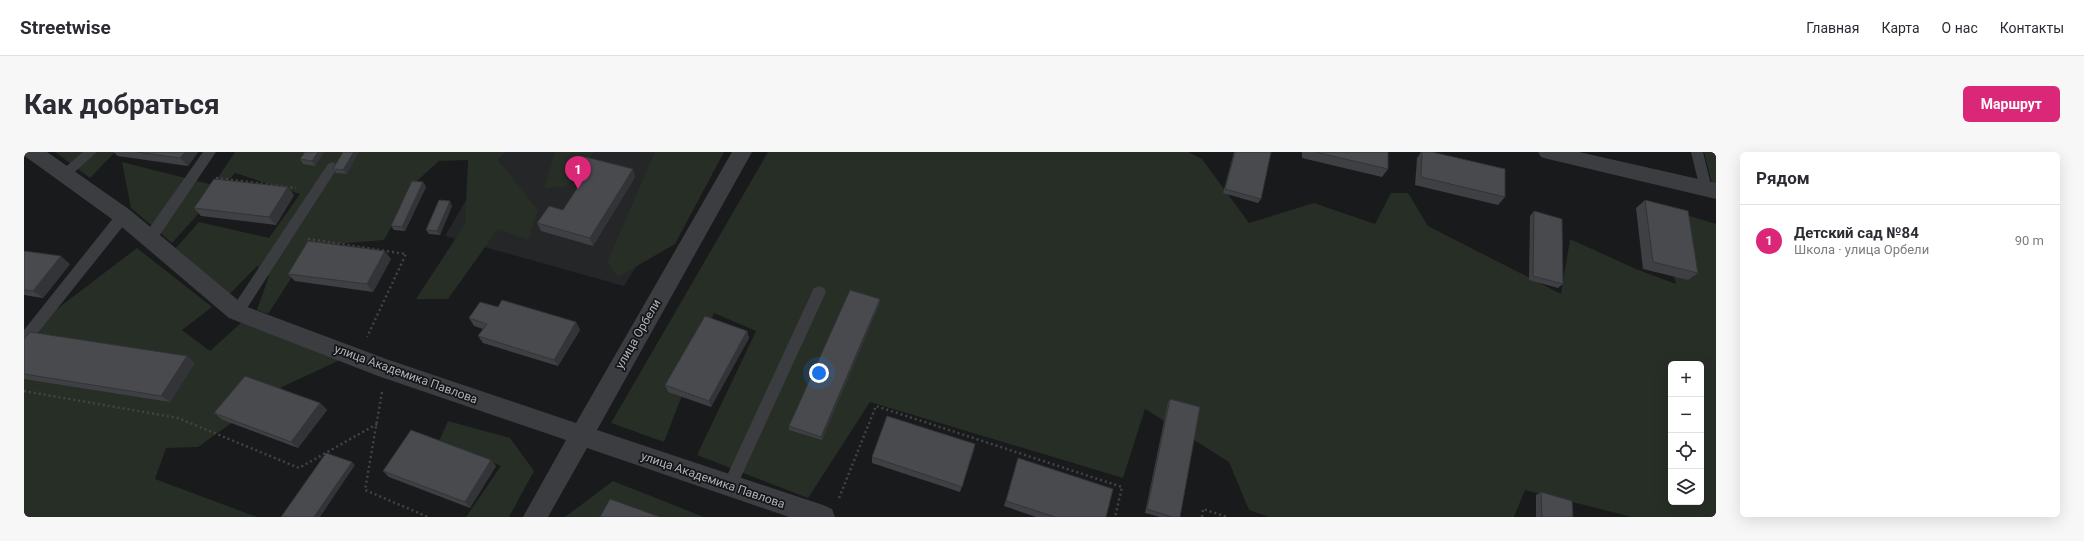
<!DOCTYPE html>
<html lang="ru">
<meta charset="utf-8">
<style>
body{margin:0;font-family:Roboto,sans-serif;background:#f7f7f7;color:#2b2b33}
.controls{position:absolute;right:12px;bottom:12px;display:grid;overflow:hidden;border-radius:6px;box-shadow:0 4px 16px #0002}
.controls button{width:36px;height:36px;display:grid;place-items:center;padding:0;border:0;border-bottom:1px solid #e1e1e2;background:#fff;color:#2b2b33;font:20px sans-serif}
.you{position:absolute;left:795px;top:221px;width:14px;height:14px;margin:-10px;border:3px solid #fff;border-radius:50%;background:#1a73e8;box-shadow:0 0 0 6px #1a73e833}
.badge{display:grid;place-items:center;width:26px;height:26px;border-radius:50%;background:#db2777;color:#fff;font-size:13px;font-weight:700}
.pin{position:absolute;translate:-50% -33px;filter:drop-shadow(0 1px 2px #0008)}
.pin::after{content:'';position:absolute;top:21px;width:14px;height:12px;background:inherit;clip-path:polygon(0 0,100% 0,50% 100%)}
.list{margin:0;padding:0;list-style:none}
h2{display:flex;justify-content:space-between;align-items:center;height:52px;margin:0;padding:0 16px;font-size:17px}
h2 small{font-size:13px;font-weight:400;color:#7c7c81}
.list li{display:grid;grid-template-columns:26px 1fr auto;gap:12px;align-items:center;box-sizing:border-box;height:72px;padding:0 16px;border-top:1px solid #e1e1e2}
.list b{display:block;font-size:15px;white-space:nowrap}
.list p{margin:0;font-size:13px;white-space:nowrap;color:#7c7c81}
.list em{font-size:13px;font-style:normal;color:#7c7c81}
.icon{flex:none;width:22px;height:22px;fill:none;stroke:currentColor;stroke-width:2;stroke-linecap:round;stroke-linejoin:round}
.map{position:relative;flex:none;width:1692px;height:365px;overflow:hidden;border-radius:6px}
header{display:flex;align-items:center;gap:24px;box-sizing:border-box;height:56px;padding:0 20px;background:#fff;border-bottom:1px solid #e1e1e2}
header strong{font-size:19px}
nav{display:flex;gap:22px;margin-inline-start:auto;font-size:14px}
.intro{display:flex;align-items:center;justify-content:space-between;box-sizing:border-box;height:96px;padding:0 24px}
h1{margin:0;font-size:28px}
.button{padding:10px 18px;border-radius:6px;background:#db2777;color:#fff;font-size:14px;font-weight:700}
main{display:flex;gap:24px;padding:0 24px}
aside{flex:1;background:#fff;border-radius:6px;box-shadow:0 4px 16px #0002}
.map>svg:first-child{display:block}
</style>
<header>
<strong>Streetwise</strong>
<nav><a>Главная</a><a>Карта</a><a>О нас</a><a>Контакты</a></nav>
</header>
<div class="intro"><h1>Как добраться</h1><a class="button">Маршрут</a></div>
<main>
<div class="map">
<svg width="1692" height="365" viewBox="0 0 1692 365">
<rect width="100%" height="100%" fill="#191a1b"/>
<!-- built -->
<path fill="#252628" d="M470 0H683L600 134 421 84Z"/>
<!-- green -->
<path fill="#262e26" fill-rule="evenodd" d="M31 0H91L66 26Z
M211 0H481L474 8 514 58 504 88 474 77 424 147H392L441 72 444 8 415 9 393 29 360 88 288 94 244 162 233 158 245 124 233 114 203 145 150 98 175 70 245 86 276 42 211 21 148 91 107 56 98 10 189 33Z
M531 0H570L542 35 520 36Z
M631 0H700L651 92 594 125 583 110Z
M744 0H1164L1178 7 1225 71 1290 51 1351 72 1367 41H1384L1404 74 1537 142 1546 87 1612 117 1652 132 1630 53 1692 72V365H1608L1501 338 1490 365H1245L1225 358 1205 310 1121 257 1099 326 846 250 784 346 673 303 732 179 690 161 640 290 587 271ZM1647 212H1677V350H1647Z
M1680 0H1692V33L1688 32Z
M113 96 188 155 158 178 186 199 219 169 316 208 258 235 174 295 142 296 131 327 233 365H0V182Z
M424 269 486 286 510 319 485 365H442L477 314 415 289Z
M589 329 680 365H541Z"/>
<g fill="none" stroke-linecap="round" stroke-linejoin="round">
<!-- path -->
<path stroke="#414447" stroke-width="2.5" stroke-dasharray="2 3" stroke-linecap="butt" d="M192 26 272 36
M284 87 382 102 343 185
M0 239 154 266 275 316 353 272
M358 240 341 338 404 365
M815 346 852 254 1098 335 1091 365
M1178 365 1179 357 1203 365"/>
<!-- lane -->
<path fill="#3b3d40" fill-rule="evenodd" d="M59 0H73L45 25H37L35 22 37 19Z
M179 0H192L131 90 126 91 121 90 119 86 121 82Z
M1667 0H1679L1688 37 1686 40H1678L1676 37Z
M308 10 312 12 314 15 312 18 218 164 213 166 208 164 206 160 208 156 304 12Z
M99 59 104 60 105 64 104 68 5 192 0 194V178L94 60Z
M795 134 800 136 802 140 711 338 706 340 701 338 698 333 701 328 788 140 790 136Z"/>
<!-- street -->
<path fill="#3b3d40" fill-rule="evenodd" d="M0 0H23L106 58 221 154 365 208 552 271 708 0H728L573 278 799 353 808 357 811 365H765L563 296 524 365H499L542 288 354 224 205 166 92 70 2 5Z
M1514 0H1555L1692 31V47L1524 7 1517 5Z"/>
</g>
<!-- wall -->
<path fill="#3e4043" d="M89 0H174L164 14 94 4Z
M281 0H300L291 14 279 12 276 7Z
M319 0 323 22 312 21 309 17Z
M1210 0H1247L1237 47 1234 51 1199 41Z
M1278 0H1364V17L1358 25 1278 6Z
M1397 0H1408L1481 45 1474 53 1391 33 1393 6Z
M547 20 611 25 569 94 517 79 513 71 539 58 557 30 551 28Z
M399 30 402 35 381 79 370 78 367 74Z
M270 43 252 73 177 64 170 56Z
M1621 48 1674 121 1664 128 1619 117 1612 56Z
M428 54 416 83 405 82 402 78Z
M1510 59 1539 132 1534 136 1505 128 1506 64Z
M0 99 46 112 19 146 0 143Z
M367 107 349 140 271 129 264 122Z
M856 147V151L798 288 765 278V274Z
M474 155 552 170 556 178 534 214 459 191 454 184 459 177 450 174 445 166Z
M723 179 725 186 687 255 644 240 641 233Z
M0 187 171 211 146 250 0 227Z
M1146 247 1156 365H1136L1121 361 1144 250Z
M296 251 303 258 274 296 199 268 190 261Z
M951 292 950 298 936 340 848 311V305Z
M994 306 1082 365H1012L980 354Z
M472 314 446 356 365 325 359 319Z
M1517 340 1549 365H1512V343Z"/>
<!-- shaded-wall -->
<path fill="#323437" d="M161 0H174L164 14 156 6Z
M294 0H300L291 14 288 9Z
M330 0H335L323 22 319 18Z
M609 17 611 25 569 94 566 86Z
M399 30 402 35 381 79 378 75Z
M264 35 270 43 252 73 245 65Z
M426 49 428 54 416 83 413 79Z
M361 99 367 107 349 140 343 132Z
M37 104 46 112 19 146 9 139Z
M856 147V151L798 288 797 285Z
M552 170 556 178 534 214 530 208Z
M723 179 725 186 687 255 685 249Z
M163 204 171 211 146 250 137 244Z
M296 251 303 258 274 296 267 290Z
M951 292 950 298 936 340 938 335Z
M467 308 472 314 446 356 441 350Z
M328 310 331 313 296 365H290Z"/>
<!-- building -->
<path fill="#484a4e" stroke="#323437" d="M113 0H161L156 6Z
M281 0H294L288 9 276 7Z
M319 0H330L319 18 309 17Z
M1211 0H1247L1237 47 1201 37Z
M1291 0H1364V17Z
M1398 0H1408L1481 17V45L1397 25Z
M558 4 609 17 566 86 513 71 525 54 539 58 561 24 547 20Z
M190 27 264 35 245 65 170 56Z
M388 29 399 30 378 75 367 74Z
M415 48 426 49 413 79 402 78Z
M1621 48 1664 59 1674 121 1629 110Z
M1510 59 1538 67 1539 132 1509 124Z
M284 89 361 99 343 132 264 122Z
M0 99 37 104 9 139 0 138Z
M826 138 856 147 797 285 765 274Z
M478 148 552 170 530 208 454 184 463 172 445 166 456 150 474 155Z
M681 164 723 179 685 249 641 233Z
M6 180 163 204 137 244 0 222V187Z
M221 224 296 251 267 290 190 261Z
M1146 247 1176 255 1156 365H1148L1123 357Z
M863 264 951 292 938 335 848 305Z
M387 278 467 308 441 350 359 319Z
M302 301 328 310 290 365H257Z
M994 306 1089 337 1082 365H1031L982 349Z
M1517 340 1548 349 1549 365H1518Z
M586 347 636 365H576Z"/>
<g text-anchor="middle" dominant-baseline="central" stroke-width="3.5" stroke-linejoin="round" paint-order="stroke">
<!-- street labels -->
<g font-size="12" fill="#adb3ba" stroke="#141516">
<text transform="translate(614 182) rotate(-60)">улица Орбели</text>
<text transform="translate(382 222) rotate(20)">улица Академика Павлова</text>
<text transform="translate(689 328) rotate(19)">улица Академика Павлова</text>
</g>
</g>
</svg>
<div class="controls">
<button>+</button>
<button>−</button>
<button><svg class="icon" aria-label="locate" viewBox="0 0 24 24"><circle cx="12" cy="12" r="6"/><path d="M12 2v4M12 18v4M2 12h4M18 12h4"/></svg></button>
<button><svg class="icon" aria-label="layers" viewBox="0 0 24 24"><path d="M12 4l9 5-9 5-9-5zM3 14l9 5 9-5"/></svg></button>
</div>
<div class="you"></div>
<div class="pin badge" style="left:554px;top:37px">1</div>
</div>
<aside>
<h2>Рядом<small></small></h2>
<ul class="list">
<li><span class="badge">1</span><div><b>Детский сад №84</b><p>Школа · улица Орбели</p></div><em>90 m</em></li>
</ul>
</aside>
</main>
